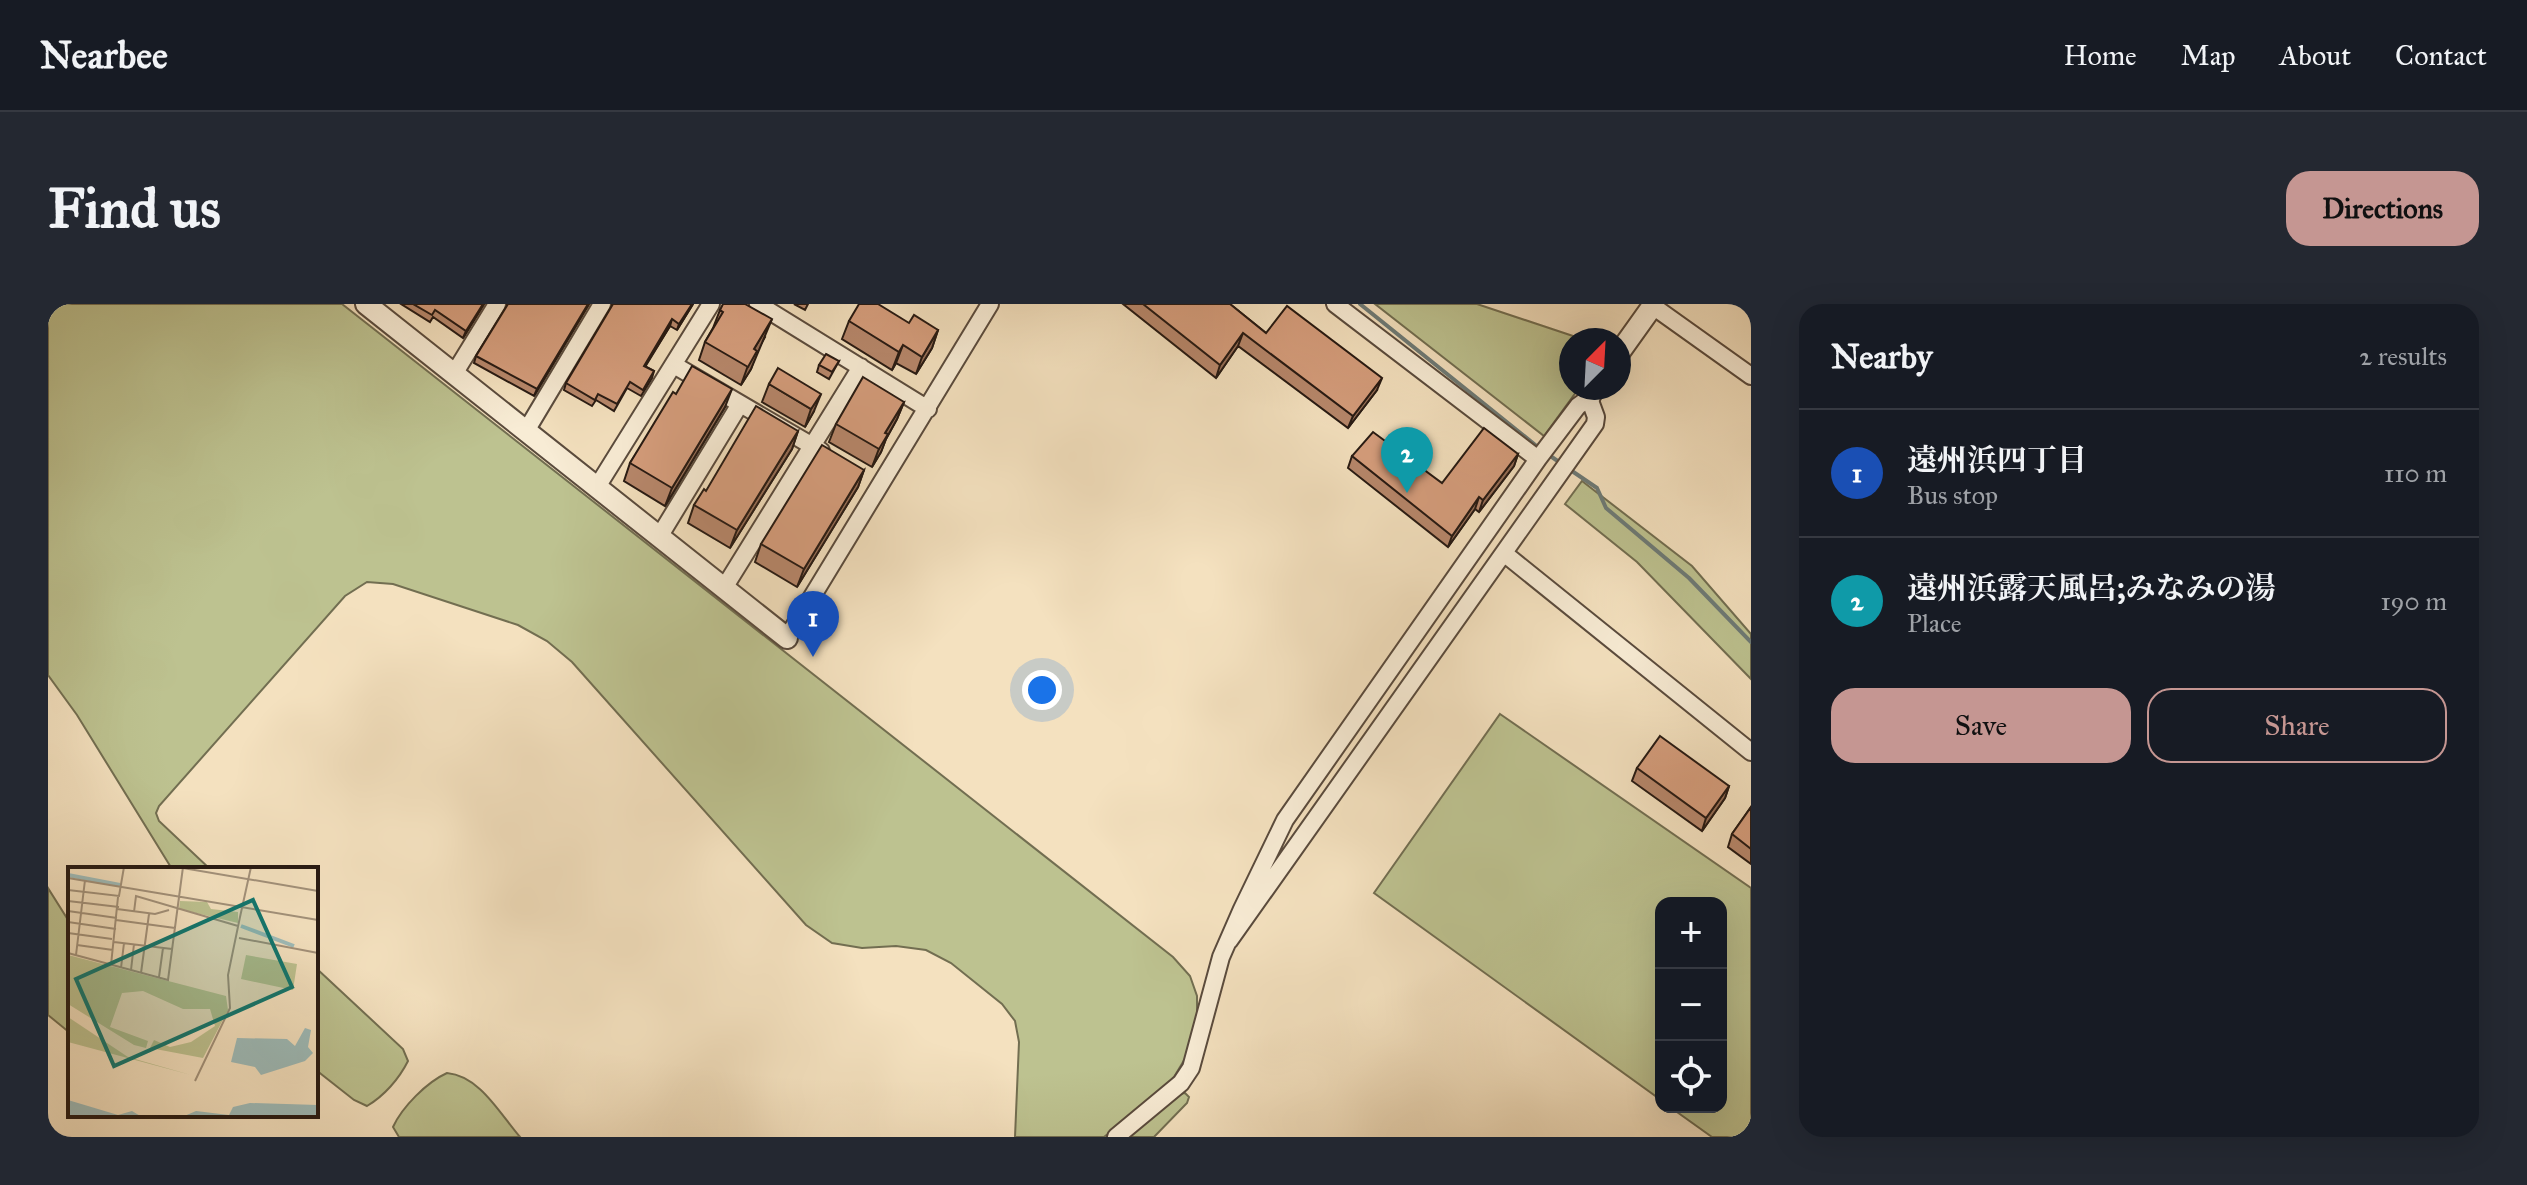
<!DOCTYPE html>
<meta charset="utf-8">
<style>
body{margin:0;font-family:"IM FELL Great Primer","Noto Serif JP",serif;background:#242831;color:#f1f3f6}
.controls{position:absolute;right:24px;bottom:24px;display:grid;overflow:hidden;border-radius:16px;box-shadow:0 8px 32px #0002}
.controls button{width:72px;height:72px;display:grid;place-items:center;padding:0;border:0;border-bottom:2px solid #363941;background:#171b24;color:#f1f3f6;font:40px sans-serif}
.compass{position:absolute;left:1511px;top:24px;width:72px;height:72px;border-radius:50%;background:#171b24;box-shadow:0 8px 32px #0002;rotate:24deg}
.you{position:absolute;left:994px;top:386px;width:28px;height:28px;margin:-20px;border:6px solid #fff;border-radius:50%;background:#1a73e8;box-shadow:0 0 0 12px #1a73e833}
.badge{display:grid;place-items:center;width:52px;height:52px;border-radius:50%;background:#c59692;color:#fff;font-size:26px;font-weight:700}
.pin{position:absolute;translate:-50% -66px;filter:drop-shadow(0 2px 4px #0008)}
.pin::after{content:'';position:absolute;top:42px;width:28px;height:24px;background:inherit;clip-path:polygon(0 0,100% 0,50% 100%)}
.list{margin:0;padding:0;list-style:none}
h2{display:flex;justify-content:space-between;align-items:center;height:104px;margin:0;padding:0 32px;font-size:34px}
h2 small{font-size:26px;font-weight:400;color:#9ea1a6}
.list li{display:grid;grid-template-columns:52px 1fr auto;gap:24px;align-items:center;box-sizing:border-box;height:128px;padding:0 32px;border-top:2px solid #363941}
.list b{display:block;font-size:30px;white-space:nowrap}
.list p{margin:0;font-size:26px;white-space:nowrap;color:#9ea1a6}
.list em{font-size:26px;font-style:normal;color:#9ea1a6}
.actions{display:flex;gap:16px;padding:24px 32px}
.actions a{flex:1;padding:18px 0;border:2px solid #c59692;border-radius:24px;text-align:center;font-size:28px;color:#c59692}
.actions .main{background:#c59692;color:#111}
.icon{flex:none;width:44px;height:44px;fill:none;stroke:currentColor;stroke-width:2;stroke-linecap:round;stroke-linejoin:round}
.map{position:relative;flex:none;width:1703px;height:833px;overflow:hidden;border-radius:24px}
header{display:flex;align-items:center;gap:48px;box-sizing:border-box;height:112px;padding:0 40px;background:#171b24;border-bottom:2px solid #363941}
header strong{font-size:38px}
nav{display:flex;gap:44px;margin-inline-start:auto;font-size:28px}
.intro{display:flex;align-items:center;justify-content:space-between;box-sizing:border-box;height:192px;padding:0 48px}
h1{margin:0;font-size:56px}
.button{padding:20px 36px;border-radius:24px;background:#c59692;color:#111;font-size:28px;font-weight:700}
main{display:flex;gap:48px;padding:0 48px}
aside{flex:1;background:#171b24;border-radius:24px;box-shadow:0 8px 32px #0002}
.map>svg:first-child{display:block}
</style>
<header>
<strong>Nearbee</strong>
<nav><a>Home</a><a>Map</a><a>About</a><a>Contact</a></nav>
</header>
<div class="intro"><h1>Find us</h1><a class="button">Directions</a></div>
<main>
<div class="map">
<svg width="1703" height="833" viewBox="0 0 1703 833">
<rect width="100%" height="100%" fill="#f4e1bf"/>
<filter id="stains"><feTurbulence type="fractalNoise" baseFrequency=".0025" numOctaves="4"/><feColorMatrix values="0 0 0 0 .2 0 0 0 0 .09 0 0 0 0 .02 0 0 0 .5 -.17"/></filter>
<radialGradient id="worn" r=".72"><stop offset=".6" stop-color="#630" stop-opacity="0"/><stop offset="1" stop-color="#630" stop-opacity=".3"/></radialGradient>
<!-- green -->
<path fill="#bdc290" stroke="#726e51" stroke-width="2" d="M0 0H294L1125 653 1142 672 1149 692V715L1138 753 1126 773 1111 789 1056 833H967L971 738 967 717 954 700 903 659 878 646 848 642 814 644 784 639 758 621 524 358 499 337 470 321 345 280 319 278 297 292 111 502 108 509 111 517 162 565H124L29 411 0 371Z
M1327 0H1429L1537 36H1523V84H1531L1496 132Z
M1534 177 1644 262 1703 330V375L1589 258 1517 200Z
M1452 410 1703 584V833H1664L1622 803H1673V599H1613V796L1326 589Z
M0 584 22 619V729L0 711Z
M268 664 355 745 360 757C351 775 336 792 319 802L306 796 268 766Z
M399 769C432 772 452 810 472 833H351L345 823C354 803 379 778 399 769Z
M1137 789 1141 793 1139 799 1106 833H1078L1130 790Z"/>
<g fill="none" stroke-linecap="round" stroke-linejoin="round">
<!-- stream -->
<path stroke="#6e7b77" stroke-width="4" d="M1312 0 1491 144
M1498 149 1514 160
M1521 165 1549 184 1558 204 1641 274 1703 338"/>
<!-- minor casing -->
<g stroke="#5a4b3d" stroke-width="20">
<path id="minor" d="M710 0 880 105
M1287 0 1490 155
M1602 0 1703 72
M626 61 773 147
M406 70 449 0
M478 127 554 0
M549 183 663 0
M611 233 692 100
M1457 250 1703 448
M676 284 813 63
M739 334 942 0
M1068 833 1133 779 1143 764 1173 653 1194 605 1237 516 1490 155 1530 102 1541 94 1548 113 1547 120 1181 637"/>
</g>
<!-- tertiary casing -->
<g stroke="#5a4b3d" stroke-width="24">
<path id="tertiary" d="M318 0 739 334
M1571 49 1606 0
M1541 94 1546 84"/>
</g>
<!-- minor -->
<use href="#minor" stroke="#f8ecd5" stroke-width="16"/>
<!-- tertiary -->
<use href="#tertiary" stroke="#f8ecd5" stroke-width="20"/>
</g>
<!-- wall -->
<path fill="#b7876b" stroke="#261912" stroke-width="2" d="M353 0H436L415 34 385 13 382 18Z
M459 0H541L486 92 426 59 428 52 459 2Z
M564 0H645L629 26 622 22 597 62 606 67 604 74 593 92 579 84 566 107 548 96 544 102 516 86 518 79 564 2Z
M746 0H760L757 6Z
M1075 0H1182L1218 29 1329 86 1300 124 1190 42 1168 74Z
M672 6 717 33 709 47 703 65 693 81 651 56 657 38 665 24Z
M801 17 861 19 890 26 884 44 868 70 848 59 844 66 794 35Z
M791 57 781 75 769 68 771 61Z
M721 80 766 107 757 123 714 98Z
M628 90 677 103 617 202 576 177 582 159Z
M856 98 849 115 838 135 833 148 824 163 781 138 788 120Z
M750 127 744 145 682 244 640 219 646 201 658 187Z
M1470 150 1466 162 1431 208 1427 205 1400 243 1300 164 1304 152 1394 179Z
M816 166 810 183 749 283 707 258 713 240Z
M1589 464 1681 482 1677 494 1654 527 1584 477Z
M1703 503V560L1680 543 1684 530Z"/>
<!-- shaded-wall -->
<path fill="#956e57" stroke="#261912" stroke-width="2" d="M435 0H436L415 34 418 27Z
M540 0H541L486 92 489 85Z
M644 0H645L629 26 631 20Z
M624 15 622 22 594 68 596 62Z
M724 15 703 65 693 81 706 45Z
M890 26 884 44 868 70 874 53Z
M1195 29 1190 42 1168 74 1172 61Z
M855 41 848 59 844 66 851 48Z
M1334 74 1329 86 1300 124 1305 112Z
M684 85 677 103 617 202 624 184Z
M773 90 766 107 757 123 763 105Z
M856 98 849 115 838 135 833 148 824 163 837 129Z
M750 127 744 145 682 244 689 226Z
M1470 150 1466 162 1431 208 1435 196Z
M816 166 810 183 749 283 756 265Z
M1431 193 1427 205 1400 243 1404 232Z
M1681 482 1677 494 1654 527 1658 514Z"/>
<!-- building -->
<path fill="#d59d7c" stroke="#261912" stroke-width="2" d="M365 0H435L418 27 387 6 384 11Z
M460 0H540L489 85 428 52Z
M565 0H644L631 20 624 15 596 62 606 67 595 86 582 78 569 100 550 90 547 96 518 79Z
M675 0H697L724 15 706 45 709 47 700 63 657 38 675 8 672 6Z
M811 0H830L861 19 866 11 890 26 874 53 855 41 851 48 801 17Z
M1095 0H1182L1218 29 1239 2 1334 74 1305 112 1195 29 1172 61Z
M778 50 791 57 784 68 771 61Z
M644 62 684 85 624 184 582 159 625 88 628 90Z
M730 64 773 90 763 105 721 80Z
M815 73 856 98 837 129 840 130 831 145 788 120Z
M708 102 750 127 689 226 646 201 656 185 658 187Z
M1436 124 1470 150 1435 196 1431 193 1404 232 1304 152 1325 128 1394 179Z
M774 141 816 166 756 265 713 240Z
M1612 432 1681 482 1658 514 1589 464Z
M1703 503V545L1684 530Z"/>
<!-- overview -->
<g transform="translate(20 563)">
<rect width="250" height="250" fill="#f4e1bf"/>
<path d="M112 34 139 35 143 42 170 45V56L111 42ZM0 88 158 129 160 143 135 191 82 181 86 173 102 180 123 175 147 159 142 142H115L75 124 54 126 42 160 80 174 78 181 66 178 0 137ZM178 88 229 97 225 123 173 112ZM0 150 60 190 123 208 0 175Z" fill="#bdc290"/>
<path d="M237 161 243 163 240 180 245 186 237 194 193 208 187 200 163 195 169 171 219 172 227 179ZM0 233 50 248 64 244 74 250H0ZM182 236 250 238V250H114L128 244 161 248 165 240Z" fill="#9ebcba"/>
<path fill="none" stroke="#9ebcba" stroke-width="4" d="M0 8 52 18M173 59 226 79"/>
<path fill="none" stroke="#a2917a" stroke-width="2" d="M109 0 250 24M0 11 250 53M0 23 51 29 56 0M0 34 51 40M49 42 87 47 101 43M0 44 49 51M66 45 68 29 170 59M172 50 183 0M48 53 107 61M0 55 48 62M0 66 44 72M171 71 250 86M46 75 104 82M9 78 45 83M0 86 100 113 115 0M8 88 17 13M43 98 50 30M53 101 56 76M63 103 66 77M73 106 81 47M91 110 95 81M127 214 162 141 160 108 172 50"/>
<path fill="#0f766e" fill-opacity="0.15" stroke="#0f766e" stroke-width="4" d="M185 33 224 120 46 199 8 112Z"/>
<rect width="250" height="250" fill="none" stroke="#261912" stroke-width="4"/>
</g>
<rect width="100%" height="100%" filter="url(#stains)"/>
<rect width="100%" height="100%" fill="url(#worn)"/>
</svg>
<div class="controls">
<button>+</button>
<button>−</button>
<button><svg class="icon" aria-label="locate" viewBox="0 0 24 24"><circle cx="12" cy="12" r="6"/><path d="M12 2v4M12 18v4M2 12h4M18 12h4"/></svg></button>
</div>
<svg class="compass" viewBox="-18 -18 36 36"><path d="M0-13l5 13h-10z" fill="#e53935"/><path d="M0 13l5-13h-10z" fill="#9ea1a6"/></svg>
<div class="you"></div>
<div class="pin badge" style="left:765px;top:353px;background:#1a4fb4">1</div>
<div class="pin badge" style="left:1359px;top:189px;background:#0f9aa8">2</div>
</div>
<aside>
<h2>Nearby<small>2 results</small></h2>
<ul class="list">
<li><span class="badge" style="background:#1a4fb4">1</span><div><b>遠州浜四丁目</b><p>Bus stop</p></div><em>110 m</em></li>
<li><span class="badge" style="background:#0f9aa8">2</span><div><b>遠州浜露天風呂;みなみの湯</b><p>Place</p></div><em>190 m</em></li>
</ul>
<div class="actions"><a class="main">Save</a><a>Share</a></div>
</aside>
</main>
